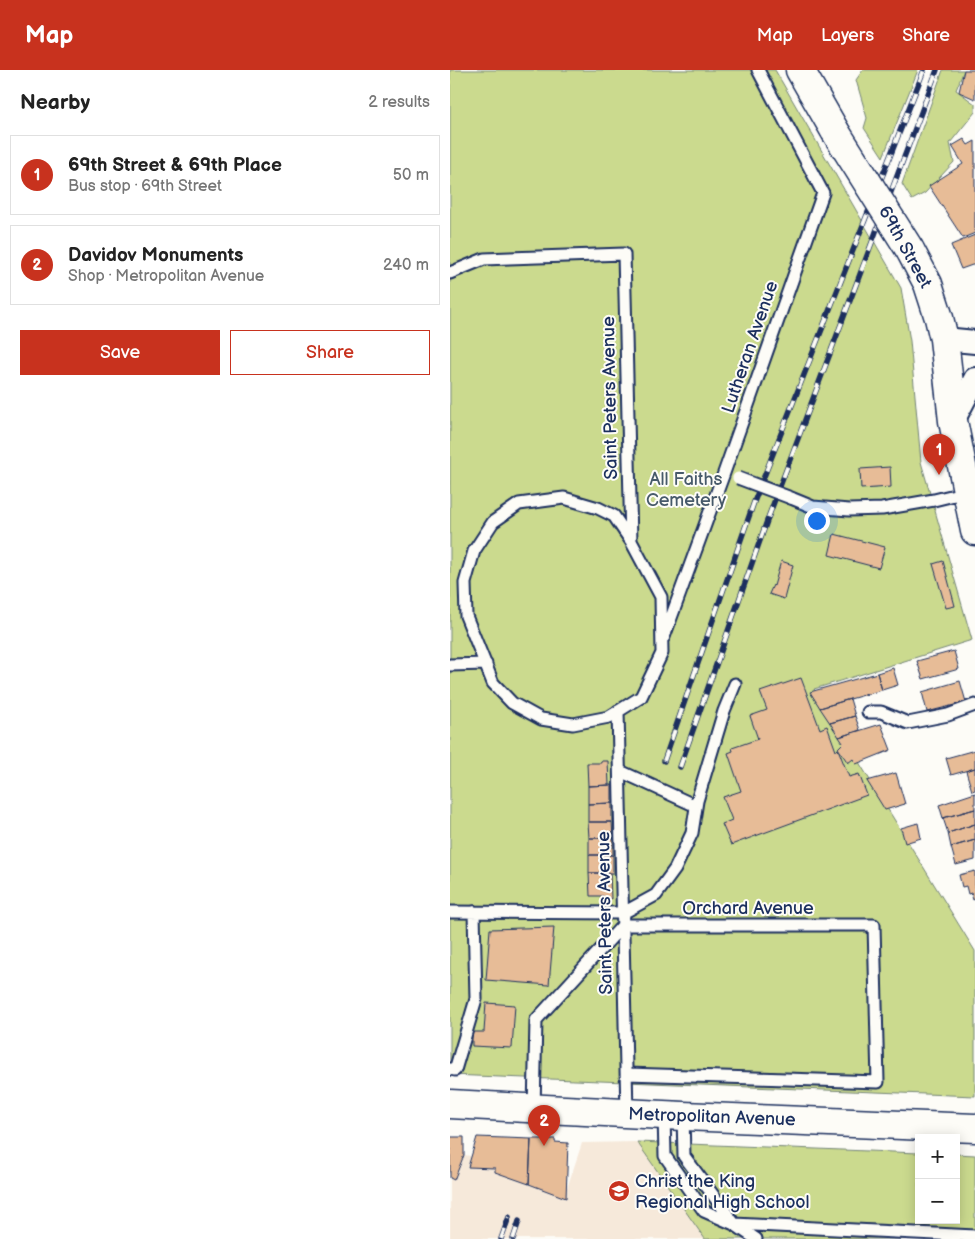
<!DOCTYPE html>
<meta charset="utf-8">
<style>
body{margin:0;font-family:"Balsamiq Sans",sans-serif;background:#f6f6f6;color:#222}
.controls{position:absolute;right:15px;bottom:15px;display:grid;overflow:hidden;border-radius:0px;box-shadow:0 2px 12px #0003}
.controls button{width:45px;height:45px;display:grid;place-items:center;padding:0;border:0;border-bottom:1px solid #e0e0e0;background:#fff;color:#222;font:25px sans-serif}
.you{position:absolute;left:366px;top:450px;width:18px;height:18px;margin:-12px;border:4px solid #fff;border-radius:50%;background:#1a73e8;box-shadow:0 0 0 8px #1a73e833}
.badge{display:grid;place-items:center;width:32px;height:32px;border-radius:50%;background:#c8321e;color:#fff;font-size:16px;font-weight:700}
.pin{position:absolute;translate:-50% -41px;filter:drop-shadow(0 1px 2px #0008)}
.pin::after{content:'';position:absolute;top:26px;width:18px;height:15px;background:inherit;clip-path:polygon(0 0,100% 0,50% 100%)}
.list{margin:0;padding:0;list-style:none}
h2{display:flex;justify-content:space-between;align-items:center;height:65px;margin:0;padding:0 20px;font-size:21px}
h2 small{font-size:16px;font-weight:400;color:#767676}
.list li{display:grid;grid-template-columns:32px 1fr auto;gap:15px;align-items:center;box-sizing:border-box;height:80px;margin:0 10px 10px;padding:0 10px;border:1px solid #e0e0e0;border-radius:0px}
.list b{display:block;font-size:19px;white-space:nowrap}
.list p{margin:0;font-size:16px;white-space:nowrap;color:#767676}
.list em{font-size:16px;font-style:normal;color:#767676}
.actions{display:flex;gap:10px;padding:15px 20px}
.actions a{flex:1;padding:11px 0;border:1px solid #c8321e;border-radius:0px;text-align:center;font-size:18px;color:#c8321e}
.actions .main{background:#c8321e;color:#fff}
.map{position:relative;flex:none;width:525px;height:1169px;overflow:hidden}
header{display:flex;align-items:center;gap:30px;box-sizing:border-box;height:70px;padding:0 25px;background:#c8321e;color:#fff}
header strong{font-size:24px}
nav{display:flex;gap:28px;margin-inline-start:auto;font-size:18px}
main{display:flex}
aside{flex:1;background:#fff}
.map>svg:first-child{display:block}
</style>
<header>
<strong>Map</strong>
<nav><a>Map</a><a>Layers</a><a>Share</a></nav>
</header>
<main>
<aside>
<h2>Nearby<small>2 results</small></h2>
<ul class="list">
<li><span class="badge">1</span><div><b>69th Street &amp; 69th Place</b><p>Bus stop · 69th Street</p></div><em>50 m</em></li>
<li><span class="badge">2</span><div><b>Davidov Monuments</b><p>Shop · Metropolitan Avenue</p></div><em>240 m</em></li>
</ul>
<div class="actions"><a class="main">Save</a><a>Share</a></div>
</aside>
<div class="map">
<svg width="525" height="1169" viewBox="0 0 525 1169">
<rect width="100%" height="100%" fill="#fdfcf7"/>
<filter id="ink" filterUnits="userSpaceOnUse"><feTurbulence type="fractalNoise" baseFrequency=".02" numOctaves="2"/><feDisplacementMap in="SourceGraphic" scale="10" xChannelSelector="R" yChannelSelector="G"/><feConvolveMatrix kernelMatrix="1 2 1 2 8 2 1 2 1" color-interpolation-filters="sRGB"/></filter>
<g filter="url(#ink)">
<!-- built -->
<path fill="#f6e9da" d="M0 1067 14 1085 21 1086 18 1097 45 1098V1102L114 1127 132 1073 187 1072 255 1169H0Z"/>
<!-- green -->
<path fill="#cbda8e" stroke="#738476" d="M0 0H325L451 218 460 271 471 392 522 570 364 619 525 881V1026L0 1005Z
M413 0H468L433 87 414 58 417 48 406 10Z
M493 0H514L506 20 525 34V42L500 73 504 92 475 123 462 130 452 114Z
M187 1072 469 1083V1150H506V1084L525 1085V1169H255Z"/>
<!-- building -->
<path fill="#e7bc97" stroke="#1b2f5e" d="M514 0H525V29L509 22Z
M514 69 518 75 525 71V163L513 168 479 116 513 94 502 76Z
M525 165V194L511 199 501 175Z
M440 397 441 417 411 419 410 399Z
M384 464 435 477 429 498 379 485Z
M331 491 343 495 334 529 319 524 323 515 324 516Z
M493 491 505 536 496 538 483 494Z
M504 581 509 599 473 609 467 591Z
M443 598 448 615 432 620 427 603Z
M427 603 432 620 400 629 370 638 360 622Z
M351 608 370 659 377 656 386 681 388 679 399 707 409 704 417 725 281 775 272 754 282 750 273 727 291 721 278 683 283 681 282 678 308 669 300 646 317 640 310 622Z
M510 611 516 632 477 642 472 622Z
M400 629 405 646 380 653 370 638Z
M405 646 410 660 389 667 380 653Z
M431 654 441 680 406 694 403 689 398 693 388 678 393 673 389 667Z
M525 680V698L501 705 496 688Z
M151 691H158L159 715 138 716 137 693H151Z
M525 698V720L522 721 516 701Z
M446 703 455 734 435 740 417 711Z
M162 715V733L138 734V716Z
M525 723V739L493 748 489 735Z
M162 733V752H138V734Z
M525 739V754L498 763 493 748Z
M138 752H162L163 768H139Z
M468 753 471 768 455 773 451 758Z
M525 754V770L501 777 498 763Z
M139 768H163V785H139Z
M525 770V790L506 795 501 777Z
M139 785H163V803H139Z
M525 801V829L523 830 521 823 518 824 516 816 512 817 509 805Z
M139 803H160L161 829H153V826H140Z
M104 857 99 915 36 910 40 859Z
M36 933 65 935 62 978 22 976V962H34Z
M0 1067H14V1085L4 1110 0 1108Z
M27 1067 81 1069 79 1114 45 1102V1098L18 1097Z
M81 1069H105V1072L118 1073 116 1128 79 1114Z"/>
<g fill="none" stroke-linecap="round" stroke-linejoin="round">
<!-- service casing -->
<g stroke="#1b2f5e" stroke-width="15">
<path id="service" d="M0 203 34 189 174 184 181 471
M114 428 148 438 164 446 181 471 211 527 212 583 191 627 159 647 123 654 91 649 62 633 43 613 16 546 15 513 24 481 43 452 69 434Z
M341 428 363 437 399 440 432 439 484 430 517 422
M214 567 274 403 373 123 308 0
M0 595 36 594
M168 641 177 1043
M418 642H431L458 653 498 645 525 635
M170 701 246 736
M0 842 173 843 206 825 225 799 242 763 247 731 274 641 285 614
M0 999 5 1000 26 929 24 842
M84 1039 86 950 173 855H424L428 1012 177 1004
M214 1045 215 1086 254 1141 284 1154 306 1169
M233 1046 234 1086 283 1152
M284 1154 525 1166"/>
</g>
<!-- minor casing -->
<g stroke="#1b2f5e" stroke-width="26">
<path id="minor" d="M494 269 525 272
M503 351 525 309"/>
</g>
<!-- secondary casing -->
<g stroke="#1b2f5e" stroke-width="31">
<path id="secondary" d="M350 0 385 61
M460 180 478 214 489 248 494 269 503 351 525 461
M0 1034 233 1046 525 1058"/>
</g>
<!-- service -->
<use href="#service" stroke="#fdfcf7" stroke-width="11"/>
<!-- minor -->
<use href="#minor" stroke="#fdfcf7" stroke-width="22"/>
<!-- secondary -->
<use href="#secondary" stroke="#fdfcf7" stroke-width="28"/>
<!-- rail casing -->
<g stroke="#1b2f5e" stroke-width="5.5">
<path id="rail" d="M214 691 304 432 474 0
M230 697 318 448 487 0
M51 1169 59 1147
M63 1169 69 1151"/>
</g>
<!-- rail -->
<use href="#rail" stroke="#fdfcf7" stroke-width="4" stroke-dasharray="11" stroke-linecap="butt"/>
<!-- service-bridge casing -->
<g stroke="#1b2f5e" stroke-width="15" stroke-linecap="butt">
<path id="service-bridge" d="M288 408 341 428"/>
</g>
<!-- secondary-bridge casing -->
<g stroke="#1b2f5e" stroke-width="31" stroke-linecap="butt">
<path id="secondary-bridge" d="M385 61 460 180"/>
</g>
<!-- service-bridge -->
<use href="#service-bridge" stroke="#fdfcf7" stroke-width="11"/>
<!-- secondary-bridge -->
<use href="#secondary-bridge" stroke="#fdfcf7" stroke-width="28"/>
</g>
</g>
<!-- icons -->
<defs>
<g id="school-disc" transform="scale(1.125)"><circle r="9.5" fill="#c8321e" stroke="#fdfcf7"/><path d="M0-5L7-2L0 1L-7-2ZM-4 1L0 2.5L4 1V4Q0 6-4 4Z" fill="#fff"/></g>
</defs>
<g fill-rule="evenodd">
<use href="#school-disc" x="169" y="1121"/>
</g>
<g text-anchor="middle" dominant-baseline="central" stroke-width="4" stroke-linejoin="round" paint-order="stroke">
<!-- street labels -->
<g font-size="18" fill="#1b2f5e" stroke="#fdfcf7">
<text transform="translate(455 177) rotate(61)">69th Street</text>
<text transform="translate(300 277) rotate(-71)">Lutheran Avenue</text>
<text transform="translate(160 328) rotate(-91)">Saint Peters Avenue</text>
<text x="298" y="838">Orchard Avenue</text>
<text transform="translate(155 843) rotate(-91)">Saint Peters Avenue</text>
<text transform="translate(262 1047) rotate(2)">Metropolitan Avenue</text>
</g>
<!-- park labels -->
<g font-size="18" fill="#475a6a" stroke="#fdfcf7">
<text x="236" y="409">All Faiths<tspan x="236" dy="21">Cemetery</tspan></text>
</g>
<!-- poi labels -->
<g font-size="18" fill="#1b2f5e" stroke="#fdfcf7" text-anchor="start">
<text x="185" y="1111">Christ the King<tspan x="185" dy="21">Regional High School</tspan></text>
</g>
</g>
</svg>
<div class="controls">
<button>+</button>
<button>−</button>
</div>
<div class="you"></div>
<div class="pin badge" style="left:489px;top:405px">1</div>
<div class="pin badge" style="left:94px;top:1076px">2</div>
</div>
</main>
